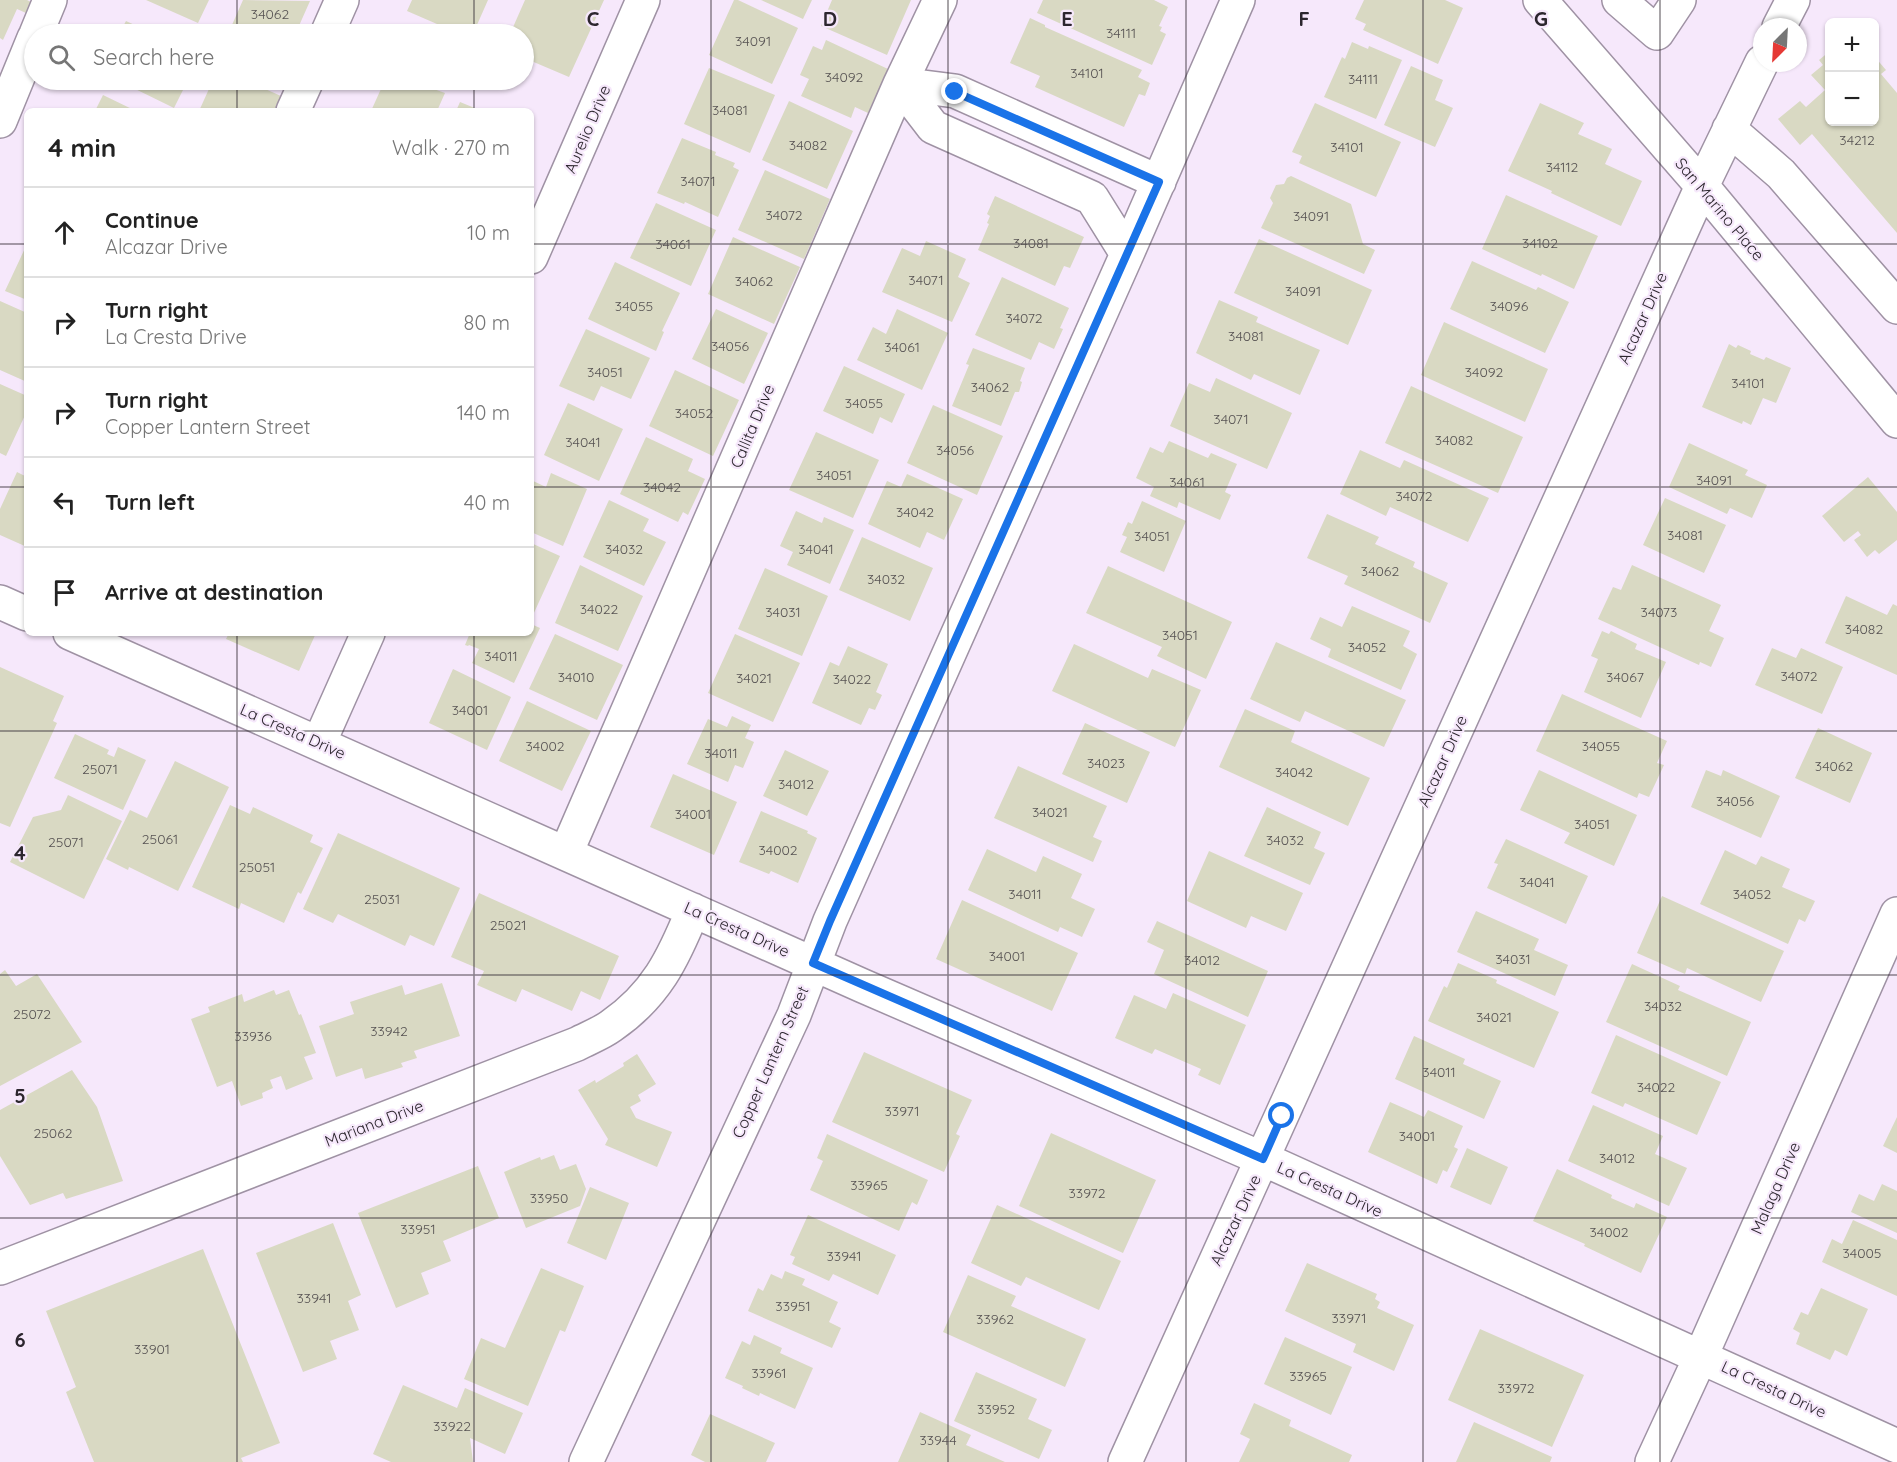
<!DOCTYPE html>
<meta charset="utf-8">
<style>
body{margin:0;font-family:Quicksand,sans-serif;background:#f2f2f2;color:#222}
.controls{position:absolute;right:18px;top:18px;display:grid;overflow:hidden;border-radius:9px;box-shadow:0 2px 4px #0004}
.controls button{width:54px;height:54px;display:grid;place-items:center;padding:0;border:0;border-bottom:2px solid #e0e0e0;background:#fff;color:#222;font:30px sans-serif}
.compass{position:absolute;left:1753px;top:18px;width:54px;height:54px;border-radius:50%;background:#fff;box-shadow:0 2px 4px #0004;rotate:204deg}
.stop{position:absolute;width:18px;height:18px;margin:-14px;border:4px solid #1a73e8;border-radius:50%;background:#fff}
.stop.end{background:#1a73e8;border-color:#fff;box-shadow:0 2px 6px #0008}
.list{margin:0;padding:0;list-style:none}
h2{display:flex;justify-content:space-between;align-items:center;height:78px;margin:0;padding:0 24px;font-size:26px}
h2 small{font-size:20px;font-weight:400;color:#767676}
.list li{display:grid;grid-template-columns:39px 1fr auto;gap:18px;align-items:center;box-sizing:border-box;height:90px;padding:0 24px;border-top:2px solid #e0e0e0}
.list b{display:block;font-size:22px;white-space:nowrap}
.list p{margin:0;font-size:20px;white-space:nowrap;color:#767676}
.list em{font-size:20px;font-style:normal;color:#767676}
.icon{flex:none;width:33px;height:33px;fill:none;stroke:currentColor;stroke-width:2;stroke-linecap:round;stroke-linejoin:round}
.map{position:relative;flex:none;width:1897px;height:1462px;overflow:hidden}
.search{position:absolute;background:#fff;box-shadow:0 2px 4px #0004;left:24px;top:24px;width:510px;height:66px;display:flex;align-items:center;gap:15px;box-sizing:border-box;padding:0 21px;border-radius:33px;color:#767676;font-size:22px}
.panel{position:absolute;background:#fff;box-shadow:0 2px 4px #0004;left:24px;top:108px;width:510px;height:528px;border-radius:9px}
.map>svg:first-child{display:block}
</style>
<div class="map">
<svg width="1897" height="1462" viewBox="0 0 1897 1462">
<rect width="100%" height="100%" fill="#f6e8fb"/>
<!-- building -->
<path fill="#d9d9c3" d="M0 0H27L31 2 26 13 17 9 3 40 0 38Z
M146 0H209L198 23Z
M243 0 310 1 298 28 308 33 307 34H228Z
M412 0H488L473 34H460L407 11Z
M525 0H604L569 77 529 60 533 52 524 48V34H510Z
M734 0H738L798 28 772 84 709 55Z
M761 0H812L803 19Z
M832 0H911L887 55 821 26Z
M1043 0H1154L1168 7 1159 26 1162 27 1160 31 1166 34 1152 65 1037 13Z
M1364 0H1445L1463 8 1438 64 1363 30 1366 24 1355 19Z
M1030 18 1045 25V27L1142 70 1138 77 1150 83 1145 96 1139 94 1124 127 1035 87 1040 76 1010 63Z
M126 21 154 34H119Z
M826 40 888 69 868 113 855 107 851 118 801 96 809 79 800 75 813 46 822 50Z
M1352 42 1368 49 1369 46 1402 60 1376 119 1324 97 1342 57 1345 59Z
M1830 51V122H1874V56L1886 70 1881 74 1897 93V233L1812 134 1800 145 1778 119 1800 101 1806 107 1825 90 1811 75 1823 65 1819 60Z
M1411 66 1443 80 1435 100 1453 108 1435 147 1384 125Z
M709 68 775 95 750 153 684 124Z
M125 80H188L174 108 123 83Z
M213 80H245L281 96 274 111H199Z
M385 80H435L431 88 445 93 437 111H371Z
M103 95 136 111H95Z
M789 101 853 131 827 189 762 160Z
M460 102 482 111H456Z
M1315 103 1401 142 1376 197 1299 163 1302 156 1292 152Z
M1540 103 1584 123 1578 134 1612 149 1605 164 1642 181 1621 226 1551 193 1552 191 1508 171Z
M682 138 716 152 715 155 735 163 733 167 739 170 718 217 685 202 684 204 657 193Z
M765 170 830 199 804 259 738 230Z
M1291 176 1351 204 1363 244 1375 250 1364 274 1261 228 1273 203 1270 198 1276 185 1284 184 1287 178Z
M1506 195 1598 236 1574 289 1542 274 1541 276 1482 249Z
M995 196 1084 237 1070 268 1064 266 1055 286 978 250 989 224 987 223 990 216 987 214Z
M656 203 716 230 691 286 630 258Z
M733 237 800 267 774 324 708 294Z
M1259 239 1372 290 1348 345 1234 293Z
M926 241 966 259 958 277 970 283 952 322 882 292 902 248 920 256Z
M27 244V300L5 291Z
M1472 261 1536 290 1538 287 1569 302 1545 353 1450 309Z
M615 262 680 293 662 331 664 332 656 351 588 319Z
M1002 277 1069 308 1060 328 1063 329 1054 349 1039 342 1031 360 975 335Z
M1219 300 1258 317 1256 322 1320 350 1300 395 1254 374 1251 380 1196 353Z
M0 301 27 313V382L0 370Z
M716 309 768 333 744 384 692 359Z
M897 309 948 333 922 390 857 360 873 327 886 334Z
M1444 322 1548 369 1525 422 1421 375Z
M586 329 650 358 631 399 601 386 594 401 559 386Z
M1729 344 1736 348 1738 345 1751 351 1750 354 1764 360 1766 357 1791 368 1776 403 1763 398 1751 425 1743 421 1742 424 1702 407Z
M973 348 1025 368 1020 381 1022 382 1019 392H1015L1001 426 952 406 969 365 966 364Z
M844 366 905 394 892 423 880 417 873 434 823 411Z
M675 370 739 400 713 456 649 426Z
M1216 378 1292 413 1267 469 1170 426 1189 383 1210 392Z
M0 384 27 396V411L6 456 0 453Z
M1411 386 1523 437 1498 493 1385 443Z
M568 403 623 429 599 481 544 455Z
M933 405 1003 436 977 495 907 463Z
M816 432 879 460 853 518 789 490Z
M646 437 693 459 688 471 705 479 688 515 683 512 678 522 620 494Z
M1169 441 1208 458 1211 453 1237 464 1225 492 1231 495 1220 520 1179 502 1177 508 1150 496 1154 487 1136 478 1150 447 1163 453Z
M1689 443 1748 470 1745 475 1767 485 1752 518 1730 508 1727 514 1669 487Z
M1360 450 1400 468 1404 460 1489 498 1468 542 1390 507 1386 516 1340 494Z
M17 472 27 477V547L0 535V509Z
M551 473 587 489 563 546 531 532V480L546 487Z
M907 474 963 499 944 540 927 532 920 548 868 524 887 481 901 487Z
M1868 477 1897 512V540L1879 554 1875 550 1867 557 1854 540 1861 535 1858 531 1844 542 1822 516Z
M1665 498 1726 525 1704 573 1643 545Z
M609 500 649 519 643 531 666 542 644 586 583 557Z
M1142 501 1186 521 1164 572 1120 552 1127 537 1122 535 1128 522 1132 524Z
M796 511 822 523 824 517 854 530 830 584 787 565 793 552 780 546Z
M1327 514 1379 537 1375 544 1415 562 1413 567 1448 583 1430 623 1344 584 1348 576 1307 558Z
M862 537 933 568 910 621 839 590Z
M531 543 560 556 533 615 531 614Z
M580 565 643 596 618 651 555 623Z
M1632 565 1721 605 1709 631 1724 638 1711 667 1700 662 1699 665 1598 619 1613 587 1621 590Z
M1108 566 1232 622 1206 679 1157 656 1162 647 1086 613Z
M765 568 828 596 802 656 738 629Z
M1846 596 1887 615 1893 604 1897 606V675L1825 643Z
M1352 606 1410 631 1403 646 1417 654 1401 690 1328 657 1331 649 1310 639 1320 617 1342 627Z
M531 624 540 628 514 683 472 663 479 649 469 645 468 646 465 645 470 633H531Z
M1602 631 1609 634 1611 631 1637 644 1635 649 1666 662 1641 718 1584 692 1598 659 1591 656Z
M229 633H316L299 671 226 639Z
M555 634 623 665 597 720 529 689Z
M735 634 800 663 773 722 708 693Z
M1276 642 1406 700 1384 747 1305 711 1300 722 1250 699Z
M1074 644 1148 678 1152 669 1201 690 1175 747 1052 691Z
M848 646 888 664 876 692 882 695 875 710 869 708 861 725 812 703 830 662 839 666Z
M1772 648 1796 658 1801 648 1843 667 1822 714 1755 685Z
M0 667 64 696 53 721 57 723 10 827 0 823Z
M453 669 511 697 487 750 429 723Z
M1562 694 1667 741 1657 763 1664 765 1649 797 1639 793 1637 798 1536 751Z
M527 701 591 731 562 791 499 761Z
M1245 709 1295 731 1291 742 1370 778 1348 826 1219 767Z
M732 716 751 725 745 738 754 742 743 768 735 765 728 782 687 764 708 719 727 727Z
M1085 723 1150 752 1127 803 1062 774Z
M1818 728 1872 753 1850 803 1795 778Z
M75 734 109 750 107 754 114 757 118 747 146 760 123 810 54 778Z
M785 750 829 771 807 816 763 796Z
M175 761 229 787 178 891 129 867 128 870 106 859 130 810 147 818Z
M1018 766 1107 806 1093 837 1102 841 1093 862 994 818Z
M1539 770 1637 815 1614 866 1564 843 1570 833 1520 810Z
M1706 770 1721 776 1723 770 1780 796 1761 838 1691 807Z
M673 774 737 802 714 855 650 827Z
M68 795 122 821 84 899 10 862 33 817 61 810Z
M230 805 250 814 253 807 313 835 310 842 323 848 301 894 298 892 284 923 241 903 239 909 192 887Z
M1267 807 1321 832 1314 848 1325 853 1310 885 1244 856Z
M761 811 808 831 807 833 817 838 798 883 771 871 769 874 739 862Z
M338 833 460 888 434 946 410 935 405 946 338 914 333 923 303 909Z
M1506 839 1588 876 1566 924 1487 888 1498 864 1494 863Z
M987 849 1036 872 1043 856 1082 874 1071 898 1095 909 1082 937 1060 927 1058 932 968 890Z
M1725 850 1756 865 1761 856 1790 869 1782 887 1815 901 1805 922 1799 919 1788 944 1700 904Z
M1209 851 1303 893 1286 931 1251 916 1246 928 1187 901Z
M479 893 619 956 600 1000 581 991 572 1011 522 989 516 1002 477 985 484 971 451 957Z
M1662 896 1784 951 1761 1002 1687 968 1685 974 1637 953Z
M962 900 1078 953 1052 1011 936 959Z
M1476 911 1539 939 1534 950 1568 965 1555 996 1457 952Z
M1157 921 1268 971 1248 1017 1154 974 1164 950 1147 942Z
M1458 963 1497 980 1496 983 1559 1012 1534 1068 1428 1021 1444 986 1447 988Z
M1632 964 1680 986 1678 990 1751 1022 1727 1076 1606 1022Z
M5 970 16 986 37 974 82 1042 0 1086V974Z
M442 983 460 1036 414 1051 417 1058 401 1063 403 1067 365 1079 362 1068 336 1077 319 1026 354 1014 350 1002 402 985 405 995Z
M274 990 276 995 289 990 299 1015 301 1014 316 1053 304 1057 313 1079 286 1090 281 1076 270 1080 273 1088 262 1093 263 1098 241 1106 232 1081 217 1087 191 1019 210 1012 208 1007 242 994 244 1002Z
M1173 993 1246 1025 1220 1085 1198 1075 1201 1069 1155 1049 1152 1054 1115 1038 1134 995 1166 1009Z
M1616 1035 1721 1082 1697 1135 1625 1103 1623 1107 1591 1093Z
M1414 1036 1465 1059 1463 1064 1501 1081 1484 1119 1395 1079Z
M864 1052 972 1100 956 1134 960 1136 944 1172 832 1122Z
M637 1054 656 1084 638 1095 641 1101 630 1107 636 1118 672 1132 657 1167 605 1145 608 1139 578 1090 595 1080 596 1083 624 1066 623 1063Z
M72 1070 97 1107 123 1181 66 1199 63 1193 30 1205 0 1156V1110Z
M1390 1102 1424 1117 1428 1110 1463 1126 1454 1147 1458 1149 1447 1172 1443 1170 1437 1184 1368 1152Z
M1593 1105 1663 1136 1655 1154 1687 1168 1669 1206 1568 1161Z
M1897 1117V1153L1883 1146Z
M1051 1133 1156 1180 1123 1253 1019 1206Z
M827 1134 928 1180 917 1205 912 1202 899 1231 810 1190 823 1161 817 1158Z
M1467 1148 1508 1167 1491 1205 1450 1187Z
M554 1155 560 1170 576 1164 586 1189 580 1206 526 1228 504 1172 540 1157 541 1160Z
M478 1166 499 1218 443 1241 451 1261 421 1273 429 1294 396 1308 358 1213Z
M1557 1169 1612 1195 1611 1198 1634 1208 1636 1203 1667 1217 1641 1273 1584 1246 1585 1244 1533 1221Z
M1882 1184 1897 1191V1233L1851 1212 1859 1194 1874 1201Z
M590 1187 629 1203 606 1260 567 1243Z
M997 1205 1121 1261 1099 1310 1026 1277 1021 1286 971 1263Z
M808 1215 896 1255 878 1295 833 1274 829 1281 792 1264 795 1257 790 1255Z
M1853 1220 1897 1240V1296L1822 1262 1832 1239 1842 1244Z
M333 1223 361 1295 348 1301 359 1330 330 1341 337 1359 303 1372 256 1253Z
M203 1249 280 1443 241 1458 243 1462H94L66 1392 76 1387 46 1311Z
M1307 1263 1377 1294 1375 1299 1380 1302 1377 1308 1414 1325 1394 1371 1353 1352 1356 1344 1285 1311Z
M541 1268 584 1286 565 1332 560 1330 528 1406 464 1379 481 1338 505 1348Z
M785 1271 805 1279 802 1285 838 1302 829 1322 841 1328 832 1348 748 1311 758 1288 763 1291 771 1274 782 1279Z
M968 1275 1016 1296 1011 1306 1086 1339 1065 1387 943 1332Z
M1821 1288 1868 1309 1847 1356 1835 1350 1830 1360 1796 1344 1800 1333 1793 1329 1801 1312 1808 1315Z
M1480 1329 1584 1375 1552 1447 1448 1400Z
M754 1335 782 1348 780 1353 813 1368 795 1409 760 1393 759 1396 742 1388 743 1386 725 1378 742 1341 750 1345Z
M1285 1337 1352 1367 1331 1415 1264 1384Z
M976 1372 1037 1399 1028 1419 1052 1430 1039 1459 954 1421Z
M403 1385 457 1408 465 1388 523 1413 505 1454 470 1438 473 1462H391L373 1454Z
M1254 1403 1291 1420 1289 1426 1352 1455 1349 1462H1239L1250 1439 1240 1434Z
M920 1412 971 1435 966 1445 1005 1462H898Z
M710 1414 775 1443 766 1462H705L691 1455Z
M1474 1422 1552 1457 1550 1462H1456Z"/>
<g fill="none" stroke-linecap="round" stroke-linejoin="round">
<!-- minor casing -->
<g stroke="#9f92a4" stroke-width="36">
<path id="minor" d="M1540 0 1702 186 1897 421
M1619 0 1657 33 1679 0
M1779 27 1793 0
M36 34 50 0
M327 34 342 0
M293 111 307 80
M0 121 34 38
M1729 129 1781 174 1897 307
M1127 254 1092 198 933 127 900 84 955 91 1159 182
M531 257 643 0
M0 602 27 614
M70 633 863 986 1263 1159 1897 1446
M319 743 368 633
M566 853 900 84 940 0
M0 1268 577 1044C588 1038 600 1034 611 1026 656 995 673 959 693 910
M586 1462 794 1015 830 921 1127 254 1238 0
M1125 1462 1702 186 1762 62
M1652 1462 1701 1356 1897 914"/>
</g>
<!-- minor -->
<use href="#minor" stroke="#fff" stroke-width="33"/>
</g>
<g fill="none" stroke-linecap="round" stroke-linejoin="round">
<!-- route -->
<path stroke="#1a73e8" stroke-width="8" d="M955 92 1159 182 830 921 813 963 1263 1159 1282 1116"/>
</g>
<!-- grid -->
<path fill="none" stroke="#2c262e" stroke-width="1.5" stroke-opacity="0.55" d="M237 0V34M474 0V34M711 0V1462M948 0V1462M1186 0V1462M1423 0V1462M1660 0V1462M237 80V111M474 80V111M0 244H27M531 244H1897M0 487H27M531 487H1897M237 633V1462M474 633V1462M0 731H1897M0 975H1897M0 1218H1897"/>
<g text-anchor="middle" dominant-baseline="central" stroke-width="4.5" stroke-linejoin="round" paint-order="stroke">
<!-- number labels -->
<g font-size="14" fill="#575353">
<text x="270" y="14">34062</text>
<text x="1121" y="33">34111</text>
<text x="753" y="41">34091</text>
<text x="1087" y="73">34101</text>
<text x="844" y="77">34092</text>
<text x="1363" y="79">34111</text>
<text x="730" y="110">34081</text>
<text x="1857" y="140">34212</text>
<text x="808" y="145">34082</text>
<text x="1347" y="147">34101</text>
<text x="1562" y="167">34112</text>
<text x="698" y="181">34071</text>
<text x="784" y="215">34072</text>
<text x="1311" y="216">34091</text>
<text x="1031" y="243">34081</text>
<text x="1540" y="243">34102</text>
<text x="673" y="244">34061</text>
<text x="926" y="280">34071</text>
<text x="754" y="281">34062</text>
<text x="1303" y="291">34091</text>
<text x="634" y="306">34055</text>
<text x="1509" y="306">34096</text>
<text x="1024" y="318">34072</text>
<text x="1246" y="336">34081</text>
<text x="730" y="346">34056</text>
<text x="902" y="347">34061</text>
<text x="605" y="372">34051</text>
<text x="1484" y="372">34092</text>
<text x="1748" y="383">34101</text>
<text x="990" y="387">34062</text>
<text x="864" y="403">34055</text>
<text x="694" y="413">34052</text>
<text x="1231" y="419">34071</text>
<text x="1454" y="440">34082</text>
<text x="583" y="442">34041</text>
<text x="955" y="450">34056</text>
<text x="834" y="475">34051</text>
<text x="1714" y="480">34091</text>
<text x="1187" y="482">34061</text>
<text x="662" y="487">34042</text>
<text x="1414" y="496">34072</text>
<text x="915" y="512">34042</text>
<text x="1685" y="535">34081</text>
<text x="1152" y="536">34051</text>
<text x="624" y="549">34032</text>
<text x="816" y="549">34041</text>
<text x="1380" y="571">34062</text>
<text x="886" y="579">34032</text>
<text x="599" y="609">34022</text>
<text x="783" y="612">34031</text>
<text x="1659" y="612">34073</text>
<text x="1864" y="629">34082</text>
<text x="1180" y="635">34051</text>
<text x="1367" y="647">34052</text>
<text x="501" y="656">34011</text>
<text x="1799" y="676">34072</text>
<text x="576" y="677">34010</text>
<text x="1625" y="677">34067</text>
<text x="754" y="678">34021</text>
<text x="852" y="679">34022</text>
<text x="470" y="710">34001</text>
<text x="545" y="746">34002</text>
<text x="1601" y="746">34055</text>
<text x="721" y="753">34011</text>
<text x="1106" y="763">34023</text>
<text x="1834" y="766">34062</text>
<text x="100" y="769">25071</text>
<text x="1294" y="772">34042</text>
<text x="796" y="784">34012</text>
<text x="1735" y="801">34056</text>
<text x="1050" y="812">34021</text>
<text x="693" y="814">34001</text>
<text x="1592" y="824">34051</text>
<text x="160" y="839">25061</text>
<text x="1285" y="840">34032</text>
<text x="66" y="842">25071</text>
<text x="778" y="850">34002</text>
<text x="257" y="867">25051</text>
<text x="1537" y="882">34041</text>
<text x="1025" y="894">34011</text>
<text x="1752" y="894">34052</text>
<text x="382" y="899">25031</text>
<text x="508" y="925">25021</text>
<text x="1007" y="956">34001</text>
<text x="1513" y="959">34031</text>
<text x="1202" y="960">34012</text>
<text x="1663" y="1006">34032</text>
<text x="32" y="1014">25072</text>
<text x="1494" y="1017">34021</text>
<text x="389" y="1031">33942</text>
<text x="253" y="1036">33936</text>
<text x="1439" y="1072">34011</text>
<text x="1656" y="1087">34022</text>
<text x="902" y="1111">33971</text>
<text x="53" y="1133">25062</text>
<text x="1417" y="1136">34001</text>
<text x="1617" y="1158">34012</text>
<text x="869" y="1185">33965</text>
<text x="1087" y="1193">33972</text>
<text x="549" y="1198">33950</text>
<text x="418" y="1229">33951</text>
<text x="1609" y="1232">34002</text>
<text x="1862" y="1253">34005</text>
<text x="844" y="1256">33941</text>
<text x="314" y="1298">33941</text>
<text x="793" y="1306">33951</text>
<text x="1349" y="1318">33971</text>
<text x="995" y="1319">33962</text>
<text x="152" y="1349">33901</text>
<text x="769" y="1373">33961</text>
<text x="1308" y="1376">33965</text>
<text x="1516" y="1388">33972</text>
<text x="996" y="1409">33952</text>
<text x="452" y="1426">33922</text>
<text x="938" y="1440">33944</text>
</g>
<!-- street labels -->
<g font-size="16" fill="#2c262e" stroke="#f6e8fb">
<text transform="translate(587 129) rotate(-67)">Aurelio Drive</text>
<text transform="translate(1720 209) rotate(50)">San Marino Place</text>
<text transform="translate(1642 318) rotate(-66)">Alcazar Drive</text>
<text transform="translate(752 426) rotate(-67)">Callita Drive</text>
<text transform="translate(293 731) rotate(24)">La Cresta Drive</text>
<text transform="translate(1442 761) rotate(-66)">Alcazar Drive</text>
<text transform="translate(737 929) rotate(24)">La Cresta Drive</text>
<text transform="translate(770 1062) rotate(-66)">Copper Lantern Street</text>
<text transform="translate(374 1123) rotate(-21)">Mariana Drive</text>
<text transform="translate(1775 1188) rotate(-66)">Malaga Drive</text>
<text transform="translate(1330 1189) rotate(24)">La Cresta Drive</text>
<text transform="translate(1235 1220) rotate(-65)">Alcazar Drive</text>
<text transform="translate(1774 1389) rotate(25)">La Cresta Drive</text>
</g>
</g>
<g font-size="20" text-anchor="middle" font-weight="bold" fill="#2c262e" stroke="#f6e8fb" stroke-width="4.5" stroke-linejoin="round" paint-order="stroke">
<text x="593" y="26">C</text>
<text x="830" y="26">D</text>
<text x="1067" y="26">E</text>
<text x="1304" y="26">F</text>
<text x="1541" y="26">G</text>
<text x="20" y="860">4</text>
<text x="20" y="1103">5</text>
<text x="20" y="1347">6</text>
</g>
</svg>
<div class="controls">
<button>+</button>
<button>−</button>
</div>
<svg class="compass" viewBox="-18 -18 36 36"><path d="M0-13l5 13h-10z" fill="#e53935"/><path d="M0 13l5-13h-10z" fill="#767676"/></svg>
<div class="stop" style="left:1282px;top:1116px"></div>
<div class="stop end" style="left:955px;top:92px"></div>
<div class="search"><svg class="icon" aria-label="search" viewBox="0 0 24 24"><circle cx="10" cy="10" r="6"/><path d="M15 15l6 6"/></svg>Search here</div>
<section class="panel">
<h2>4 min<small>Walk · 270 m</small></h2>
<ul class="list">
<li><svg class="icon" aria-label="ahead" viewBox="0 0 24 24"><path d="M12 20V5M6 11l6-6 6 6"/></svg><div><b>Continue</b><p>Alcazar Drive</p></div><em>10 m</em></li>
<li><svg class="icon" aria-label="right" viewBox="0 0 24 24"><path d="M7 20v-9h11M14 6l5 5-5 5"/></svg><div><b>Turn right</b><p>La Cresta Drive</p></div><em>80 m</em></li>
<li><svg class="icon" aria-label="right" viewBox="0 0 24 24"><path d="M7 20v-9h11M14 6l5 5-5 5"/></svg><div><b>Turn right</b><p>Copper Lantern Street</p></div><em>140 m</em></li>
<li><svg class="icon" aria-label="left" viewBox="0 0 24 24"><path d="M17 20v-9H6M10 6l-5 5 5 5"/></svg><div><b>Turn left</b></div><em>40 m</em></li>
<li><svg class="icon" aria-label="arrive" viewBox="0 0 24 24"><path d="M6 21V4h12l-3 4 3 4H6"/></svg><div><b>Arrive at destination</b></div></li>
</ul>
</section>
</div>
